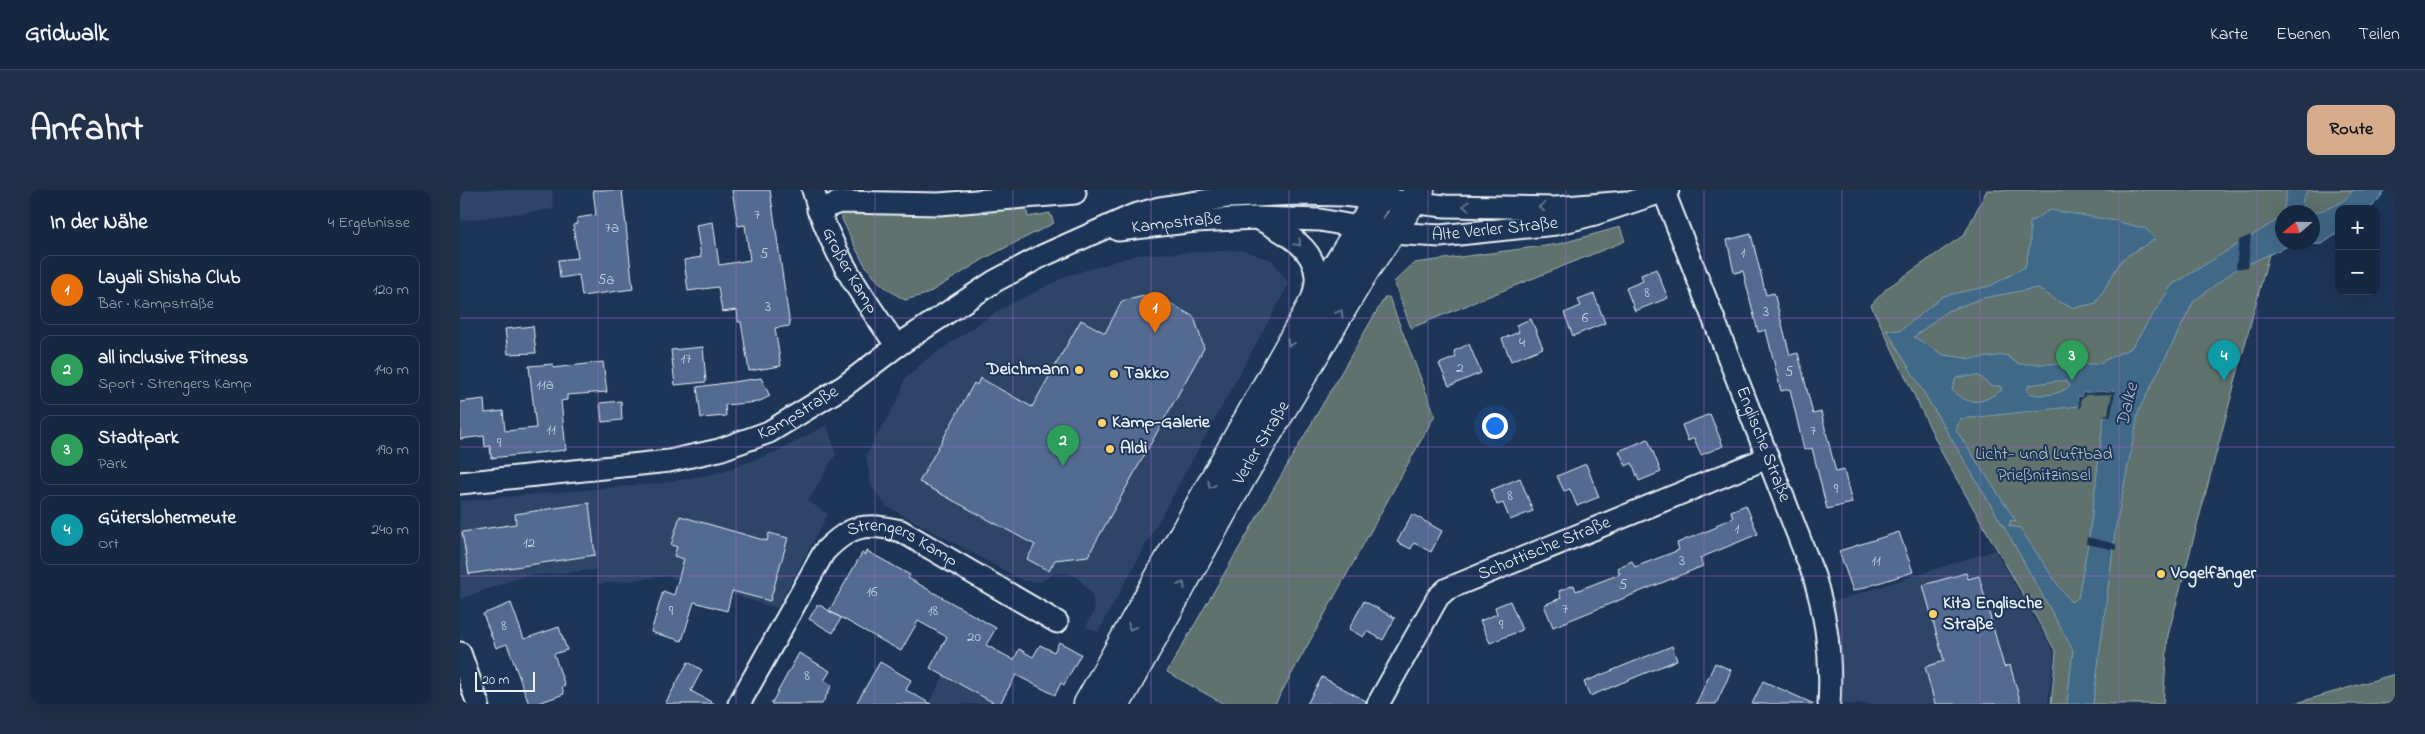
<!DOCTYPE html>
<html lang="de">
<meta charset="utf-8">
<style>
body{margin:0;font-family:"Indie Flower",sans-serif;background:#1f3048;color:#f1f3f6}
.controls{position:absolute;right:15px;top:15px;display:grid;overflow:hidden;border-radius:10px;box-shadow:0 5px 20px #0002}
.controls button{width:45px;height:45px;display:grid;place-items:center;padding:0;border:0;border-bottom:1px solid #35445a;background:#162841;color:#f1f3f6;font:25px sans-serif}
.compass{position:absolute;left:1815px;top:15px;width:45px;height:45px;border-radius:50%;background:#162841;box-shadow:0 5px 20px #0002;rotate:250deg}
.scale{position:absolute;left:15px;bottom:12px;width:60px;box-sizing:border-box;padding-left:5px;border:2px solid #e8f1f8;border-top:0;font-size:14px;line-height:18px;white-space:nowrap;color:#e8f1f8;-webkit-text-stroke:4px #1d3557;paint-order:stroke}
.you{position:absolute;left:1034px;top:235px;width:18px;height:18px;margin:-12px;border:4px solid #fff;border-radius:50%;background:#1a73e8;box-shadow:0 0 0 8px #1a73e833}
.badge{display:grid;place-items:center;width:32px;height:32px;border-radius:50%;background:#d6ab8b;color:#fff;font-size:16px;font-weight:700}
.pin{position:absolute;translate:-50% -41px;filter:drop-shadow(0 1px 2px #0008)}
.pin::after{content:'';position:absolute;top:26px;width:18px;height:15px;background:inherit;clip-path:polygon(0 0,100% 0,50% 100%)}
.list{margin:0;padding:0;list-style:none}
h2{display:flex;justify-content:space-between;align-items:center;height:65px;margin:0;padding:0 20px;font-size:21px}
h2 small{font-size:16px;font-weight:400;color:#9ea6b1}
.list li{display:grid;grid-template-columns:32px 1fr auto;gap:15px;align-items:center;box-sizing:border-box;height:70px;margin:0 10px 10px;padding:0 10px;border:1px solid #35445a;border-radius:10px}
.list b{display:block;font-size:19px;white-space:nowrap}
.list p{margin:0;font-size:16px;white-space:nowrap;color:#9ea6b1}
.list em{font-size:16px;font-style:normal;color:#9ea6b1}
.map{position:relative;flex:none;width:1935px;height:514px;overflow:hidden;border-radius:10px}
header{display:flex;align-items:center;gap:30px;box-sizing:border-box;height:70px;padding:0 25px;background:#162841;border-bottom:1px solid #35445a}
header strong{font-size:24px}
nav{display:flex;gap:28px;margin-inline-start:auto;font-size:18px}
.intro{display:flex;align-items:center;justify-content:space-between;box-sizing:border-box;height:120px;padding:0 30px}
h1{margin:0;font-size:35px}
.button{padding:12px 22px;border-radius:10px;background:#d6ab8b;color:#111;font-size:18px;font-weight:700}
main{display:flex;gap:30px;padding:0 30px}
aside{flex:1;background:#162841;border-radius:10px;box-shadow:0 5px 20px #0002}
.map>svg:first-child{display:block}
</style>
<header>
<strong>Gridwalk</strong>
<nav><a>Karte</a><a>Ebenen</a><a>Teilen</a></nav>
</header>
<div class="intro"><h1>Anfahrt</h1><a class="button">Route</a></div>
<main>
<aside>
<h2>In der Nähe<small>4 Ergebnisse</small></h2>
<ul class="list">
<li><span class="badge" style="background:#e8710a">1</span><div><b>Layali Shisha Club</b><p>Bar · Kampstraße</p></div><em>120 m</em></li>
<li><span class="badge" style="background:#2e9e5b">2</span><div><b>all inclusive Fitness</b><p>Sport · Strengers Kamp</p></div><em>140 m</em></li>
<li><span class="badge" style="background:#2e9e5b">3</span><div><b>Stadtpark</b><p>Park</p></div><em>190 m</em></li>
<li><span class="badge" style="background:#0f9aa8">4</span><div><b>Güterslohermeute</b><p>Ort</p></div><em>240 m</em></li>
</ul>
</aside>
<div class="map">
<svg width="1935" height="514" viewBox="0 0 1935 514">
<rect width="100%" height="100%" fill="#1d3557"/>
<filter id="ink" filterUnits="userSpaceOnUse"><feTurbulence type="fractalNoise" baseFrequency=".02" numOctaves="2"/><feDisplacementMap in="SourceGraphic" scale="10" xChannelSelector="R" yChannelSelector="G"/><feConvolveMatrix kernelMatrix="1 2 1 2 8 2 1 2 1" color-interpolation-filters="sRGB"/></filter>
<g filter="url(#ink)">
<!-- built -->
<path fill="#2d4568" d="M0 0H92L93 19 0 31Z
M781 60 812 70 829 94 638 442 626 437 635 419 631 403 619 389 609 383H595L581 392 564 391 426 316 411 296 406 265 441 204 444 190 467 169 537 121 606 86 677 65Z
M367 235 376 264 348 311 368 324 317 418 207 386 138 394 136 380 64 386 0 409V311L202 293 258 283 316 262Z
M1535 360 1594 462 1588 514H1383L1382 476 1372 412Z
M484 486 535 514H468Z"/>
<!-- green -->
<path fill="#5f726d" stroke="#a4b2b2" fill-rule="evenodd" d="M1527 0H1926L1910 19H1879V42L1862 54H1832L1809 64 1708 445 1703 514H1591L1596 462 1484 267 1411 115 1427 98 1504 45ZM1822 22H1852V52H1822Z
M566 15 568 27 590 23 594 33 527 67 467 104 445 110C405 88 401 68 382 29V21Z
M1160 37 1165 51 951 138 934 92 954 73 1099 54Z
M925 107H929L975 225 815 514H764L707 482Z
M1935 484V514H1833Z"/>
<!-- water -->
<path fill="#3f6887" stroke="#839fb4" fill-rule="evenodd" d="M1827 0H1848L1843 9 1842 22H1823Z
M1893 0H1926L1910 19H1879V42L1862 54H1832L1775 80 1734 111 1679 220 1656 336 1633 514H1607L1613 460 1551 349 1426 139 1440 141 1483 106 1530 96 1565 77 1570 55V32L1590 20 1656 31 1686 39 1695 49 1662 69 1636 113 1615 118 1599 112 1577 98 1523 108 1487 121 1454 147 1484 165 1512 169 1546 165 1558 174H1637L1671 158 1712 95 1822 27V52H1852L1853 23C1866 20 1886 13 1893 0ZM1506 186H1519L1531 196H1540L1542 200C1536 203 1530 208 1524 210 1512 214 1499 209 1492 200L1496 188ZM1596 191H1606L1610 196C1600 205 1581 207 1569 203L1567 199 1569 195ZM1654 201 1651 226H1644L1629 348 1618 408 1611 412 1600 398 1560 338 1549 336 1551 330 1556 331 1496 240 1500 229 1619 216 1618 207H1623V203Z"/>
<!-- pier -->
<path fill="#1d3557" d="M1791 45 1788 77 1776 79 1779 50Z
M1655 201 1651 227 1642 225 1648 224 1652 204 1625 205 1624 208 1621 209V217L1619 219 1618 207H1622L1623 203Z
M1627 347 1656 354V360L1626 354Z"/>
<!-- building -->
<path fill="#536b91" stroke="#e8f1f8" d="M133 0H162L173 99 122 106 119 85 100 88 98 70 118 68 113 35 118 34 117 28 136 25Z
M272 0H310L330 136 315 138 321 176 289 181 281 132H278L277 120 262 122 258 97 228 101 224 70 241 67 236 35 253 32 259 75 290 70 285 35 278 36Z
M1291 44 1306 105 1314 103 1330 165 1338 163 1353 224 1361 222 1376 282 1384 280 1392 313 1367 319 1352 258 1344 260 1330 199 1321 201 1306 140 1298 142 1283 81 1274 83 1267 50Z
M1196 79 1208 108 1175 121 1166 98 1183 91 1181 85Z
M694 104 734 127 744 158 628 366 595 370 589 381 567 369 575 355 459 292 514 193 517 195 520 188 572 217 621 130 645 143 662 111Z
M1134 104 1145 133 1113 146 1104 123 1121 116 1118 110Z
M1071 129 1083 158 1051 171 1042 149 1059 142 1056 135Z
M73 136 76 163 48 164 45 139Z
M1009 154 1021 183 989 196 979 174 996 167 994 161Z
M243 157 246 192 215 195 211 160Z
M143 172 147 202 107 205V210L101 211 106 260 31 268 30 256 25 257 24 246 0 249V212L24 209 25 223 43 221 45 241 76 238 69 176 93 174V178Z
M301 188 310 206 298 212 265 215 266 226 241 228 237 197Z
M161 211 162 230 142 232 140 213Z
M1250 224 1263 256 1241 265 1234 248 1228 251 1222 235Z
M1188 249 1201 282 1179 291 1172 273 1166 276 1159 261Z
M1126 274 1139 307 1117 316 1110 299 1104 301 1097 286Z
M1060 288 1073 321 1050 330 1043 313 1037 315 1031 300Z
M129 313 135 365 9 384 2 342 56 334 55 324Z
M1286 315 1298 344 1240 368 1243 376 1093 437 1084 415 1101 408 1099 401 1114 395 1116 401 1160 384 1157 378 1172 371 1175 377 1219 360 1217 353 1257 337 1256 335 1273 328 1271 321Z
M952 324 982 341 971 362 954 353 951 359 937 352Z
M220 326 307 351 309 343 328 348 310 411 272 401 267 421 234 412 222 451 191 442 203 401 214 405 224 369 214 366 217 357 211 355Z
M1439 342 1453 382 1393 401 1379 361Z
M407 361 450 385 448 388 536 438 526 455 554 470 559 459 573 467 580 455 594 462 599 452 621 464 604 495 601 493 595 505 556 485 540 514H536L470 478 487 447 458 431 441 461 369 421 402 363 405 365Z
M1506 383 1508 389 1519 386 1544 477 1550 475 1561 514H1475L1465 477 1484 471 1463 395Z
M904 411 935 428 923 450 907 441 903 447 889 439Z
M1050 411 1062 440 1030 453 1020 431 1037 424 1035 417Z
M51 413 64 449 99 437 107 460 94 464 105 496 102 497 104 504 76 514H69L47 454 36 458 23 424Z
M358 414 381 428 373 443 349 429Z
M1212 456 1217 470 1130 506 1124 492Z
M339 463 370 481 364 491 372 495 362 514H311Z
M228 472 242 480 231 501 255 514H205Z
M420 472 451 490 446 500 471 514H396Z
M1255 473 1271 480 1267 490 1256 514H1236Z
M862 487 906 511V514H847Z
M1303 491 1354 514H1292Z"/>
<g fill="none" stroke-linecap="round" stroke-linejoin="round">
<!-- minor casing -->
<g stroke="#e8f1f8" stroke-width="25">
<g id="minor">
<path id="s1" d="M353 0C369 59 402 107 437 156"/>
<path id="s2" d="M1204 2 1354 386C1367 429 1372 469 1369 514"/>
<path d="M358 20 380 12 479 14 615 3"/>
<path d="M801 30C823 42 854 56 856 86 857 94 853 105 852 113"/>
<path id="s3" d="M658 40 736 31 796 28 860 30 931 43 980 46 1096 34 1135 24 1208 0"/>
<path id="s4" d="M0 293 209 271 259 260 309 242 383 197 437 156 535 91 582 66 674 25 699 18 768 7 839 4 882 5 985 16 1095 18 1166 12"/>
<path d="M0 463 18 514"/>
<path id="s5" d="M279 514 364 362C390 335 405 332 441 341L597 432"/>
<path id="s6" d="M918 514 978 407 987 399 1307 268"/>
</g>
</g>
<!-- secondary casing -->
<g stroke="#e8f1f8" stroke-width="31">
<g id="secondary">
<path d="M628 514 851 117 924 0"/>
<path id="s7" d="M656 514 783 285 905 80 960 0"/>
</g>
</g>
<!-- minor -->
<use href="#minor" stroke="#1d3557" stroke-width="21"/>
<!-- secondary -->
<use href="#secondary" stroke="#1d3557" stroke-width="28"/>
</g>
<!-- one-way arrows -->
<defs><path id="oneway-chevron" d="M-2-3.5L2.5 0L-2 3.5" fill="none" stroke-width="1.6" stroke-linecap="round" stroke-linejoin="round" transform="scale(1.25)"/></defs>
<g stroke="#64778f">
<use href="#oneway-chevron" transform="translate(1006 16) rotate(-180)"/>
<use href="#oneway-chevron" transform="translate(1082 17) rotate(-178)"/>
<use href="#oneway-chevron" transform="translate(838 53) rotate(46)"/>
<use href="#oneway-chevron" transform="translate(880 123) rotate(-59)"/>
<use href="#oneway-chevron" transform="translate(830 153) rotate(119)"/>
<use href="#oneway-chevron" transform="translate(751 295) rotate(119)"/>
<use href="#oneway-chevron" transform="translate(722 395) rotate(-61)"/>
<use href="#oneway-chevron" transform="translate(671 437) rotate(119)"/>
</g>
</g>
<!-- grid -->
<path fill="none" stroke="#9c67d0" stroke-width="1" stroke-opacity="0.55" d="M138 0V514M276 0V514M415 0V514M553 0V514M691 0V514M829 0V514M968 0V514M1106 0V514M1244 0V514M1382 0V514M1520 0V514M1659 0V514M1797 0V514M0 128H1935M0 257H1935M0 386H1935"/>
<!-- markers -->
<g fill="#ffd166" stroke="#1d3557" stroke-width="2">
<circle cx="619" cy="180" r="5"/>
<circle cx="654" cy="184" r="5"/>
<circle cx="642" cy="233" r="5"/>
<circle cx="650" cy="259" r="5"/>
<circle cx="1701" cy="384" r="5"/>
<circle cx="1473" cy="424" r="5"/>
</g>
<g text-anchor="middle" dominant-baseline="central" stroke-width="4" stroke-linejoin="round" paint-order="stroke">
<!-- number labels -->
<g font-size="15" fill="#c3d0de">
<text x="297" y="25">7</text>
<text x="152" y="38">7a</text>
<text x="1283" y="63">1</text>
<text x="304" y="64">5</text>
<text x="146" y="90">5a</text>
<text x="1187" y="103">8</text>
<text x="308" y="117">3</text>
<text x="1306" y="122">3</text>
<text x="1125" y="128">6</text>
<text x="1062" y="153">4</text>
<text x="226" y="169">17</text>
<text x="1000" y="178">2</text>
<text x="1329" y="182">5</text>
<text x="85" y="195">11a</text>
<text x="91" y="240">11</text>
<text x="1353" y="241">7</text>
<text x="39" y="253">9</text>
<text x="1376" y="299">9</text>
<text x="1050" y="306">8</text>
<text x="1277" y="339">1</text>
<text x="69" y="353">12</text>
<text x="1222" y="371">3</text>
<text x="1416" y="371">11</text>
<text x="1163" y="395">5</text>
<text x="412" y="402">16</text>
<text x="1105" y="419">7</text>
<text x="211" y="421">9</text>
<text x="473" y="421">18</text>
<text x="1041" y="435">9</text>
<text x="44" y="436">8</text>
<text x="514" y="447">20</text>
<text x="347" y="486">8</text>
</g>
<!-- street labels -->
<g font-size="18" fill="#e8f1f8" stroke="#1d3557">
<text stroke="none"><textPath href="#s3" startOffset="59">Kampstraße</textPath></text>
<text stroke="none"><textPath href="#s3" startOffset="379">Alte Verler Straße</textPath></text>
<text stroke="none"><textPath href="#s1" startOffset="89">Großer Kamp</textPath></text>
<text stroke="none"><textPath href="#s4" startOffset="349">Kampstraße</textPath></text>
<text stroke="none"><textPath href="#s7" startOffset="299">Verler Straße</textPath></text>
<text stroke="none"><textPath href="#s2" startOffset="271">Englische Straße</textPath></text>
<text stroke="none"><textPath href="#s6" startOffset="240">Schottische Straße</textPath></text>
<text stroke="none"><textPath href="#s5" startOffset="264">Strengers Kamp</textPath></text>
</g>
<!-- poi labels -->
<g font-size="18" font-weight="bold" fill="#e8f1f8" stroke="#1d3557" text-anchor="start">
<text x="609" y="180" text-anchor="end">Deichmann</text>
<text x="664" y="184">Takko</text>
<text x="652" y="233">Kamp-Galerie</text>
<text x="660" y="259">Aldi</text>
<text x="1711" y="384">Vogelfänger</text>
<text x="1483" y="414">Kita Englische<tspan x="1483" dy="21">Straße</tspan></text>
</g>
<!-- park labels -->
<g font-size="18" fill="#b8c5c7" stroke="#1d3557">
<text x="1584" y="265">Licht- und Luftbad<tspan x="1584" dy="21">Prießnitzinsel</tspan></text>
</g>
<!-- water labels -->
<g font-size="19" font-style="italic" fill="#adc1d0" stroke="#1d3557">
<text transform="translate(1668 215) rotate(-77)">Dalke</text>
</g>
</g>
</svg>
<div class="controls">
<button>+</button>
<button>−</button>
</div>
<svg class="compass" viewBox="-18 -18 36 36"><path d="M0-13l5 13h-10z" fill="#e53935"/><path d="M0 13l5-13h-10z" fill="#9ea6b1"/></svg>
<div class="scale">20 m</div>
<div class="you"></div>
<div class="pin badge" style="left:695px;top:143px;background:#e8710a">1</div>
<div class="pin badge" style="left:603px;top:276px;background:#2e9e5b">2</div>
<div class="pin badge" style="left:1612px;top:191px;background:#2e9e5b">3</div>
<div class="pin badge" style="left:1764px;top:191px;background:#0f9aa8">4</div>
</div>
</main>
